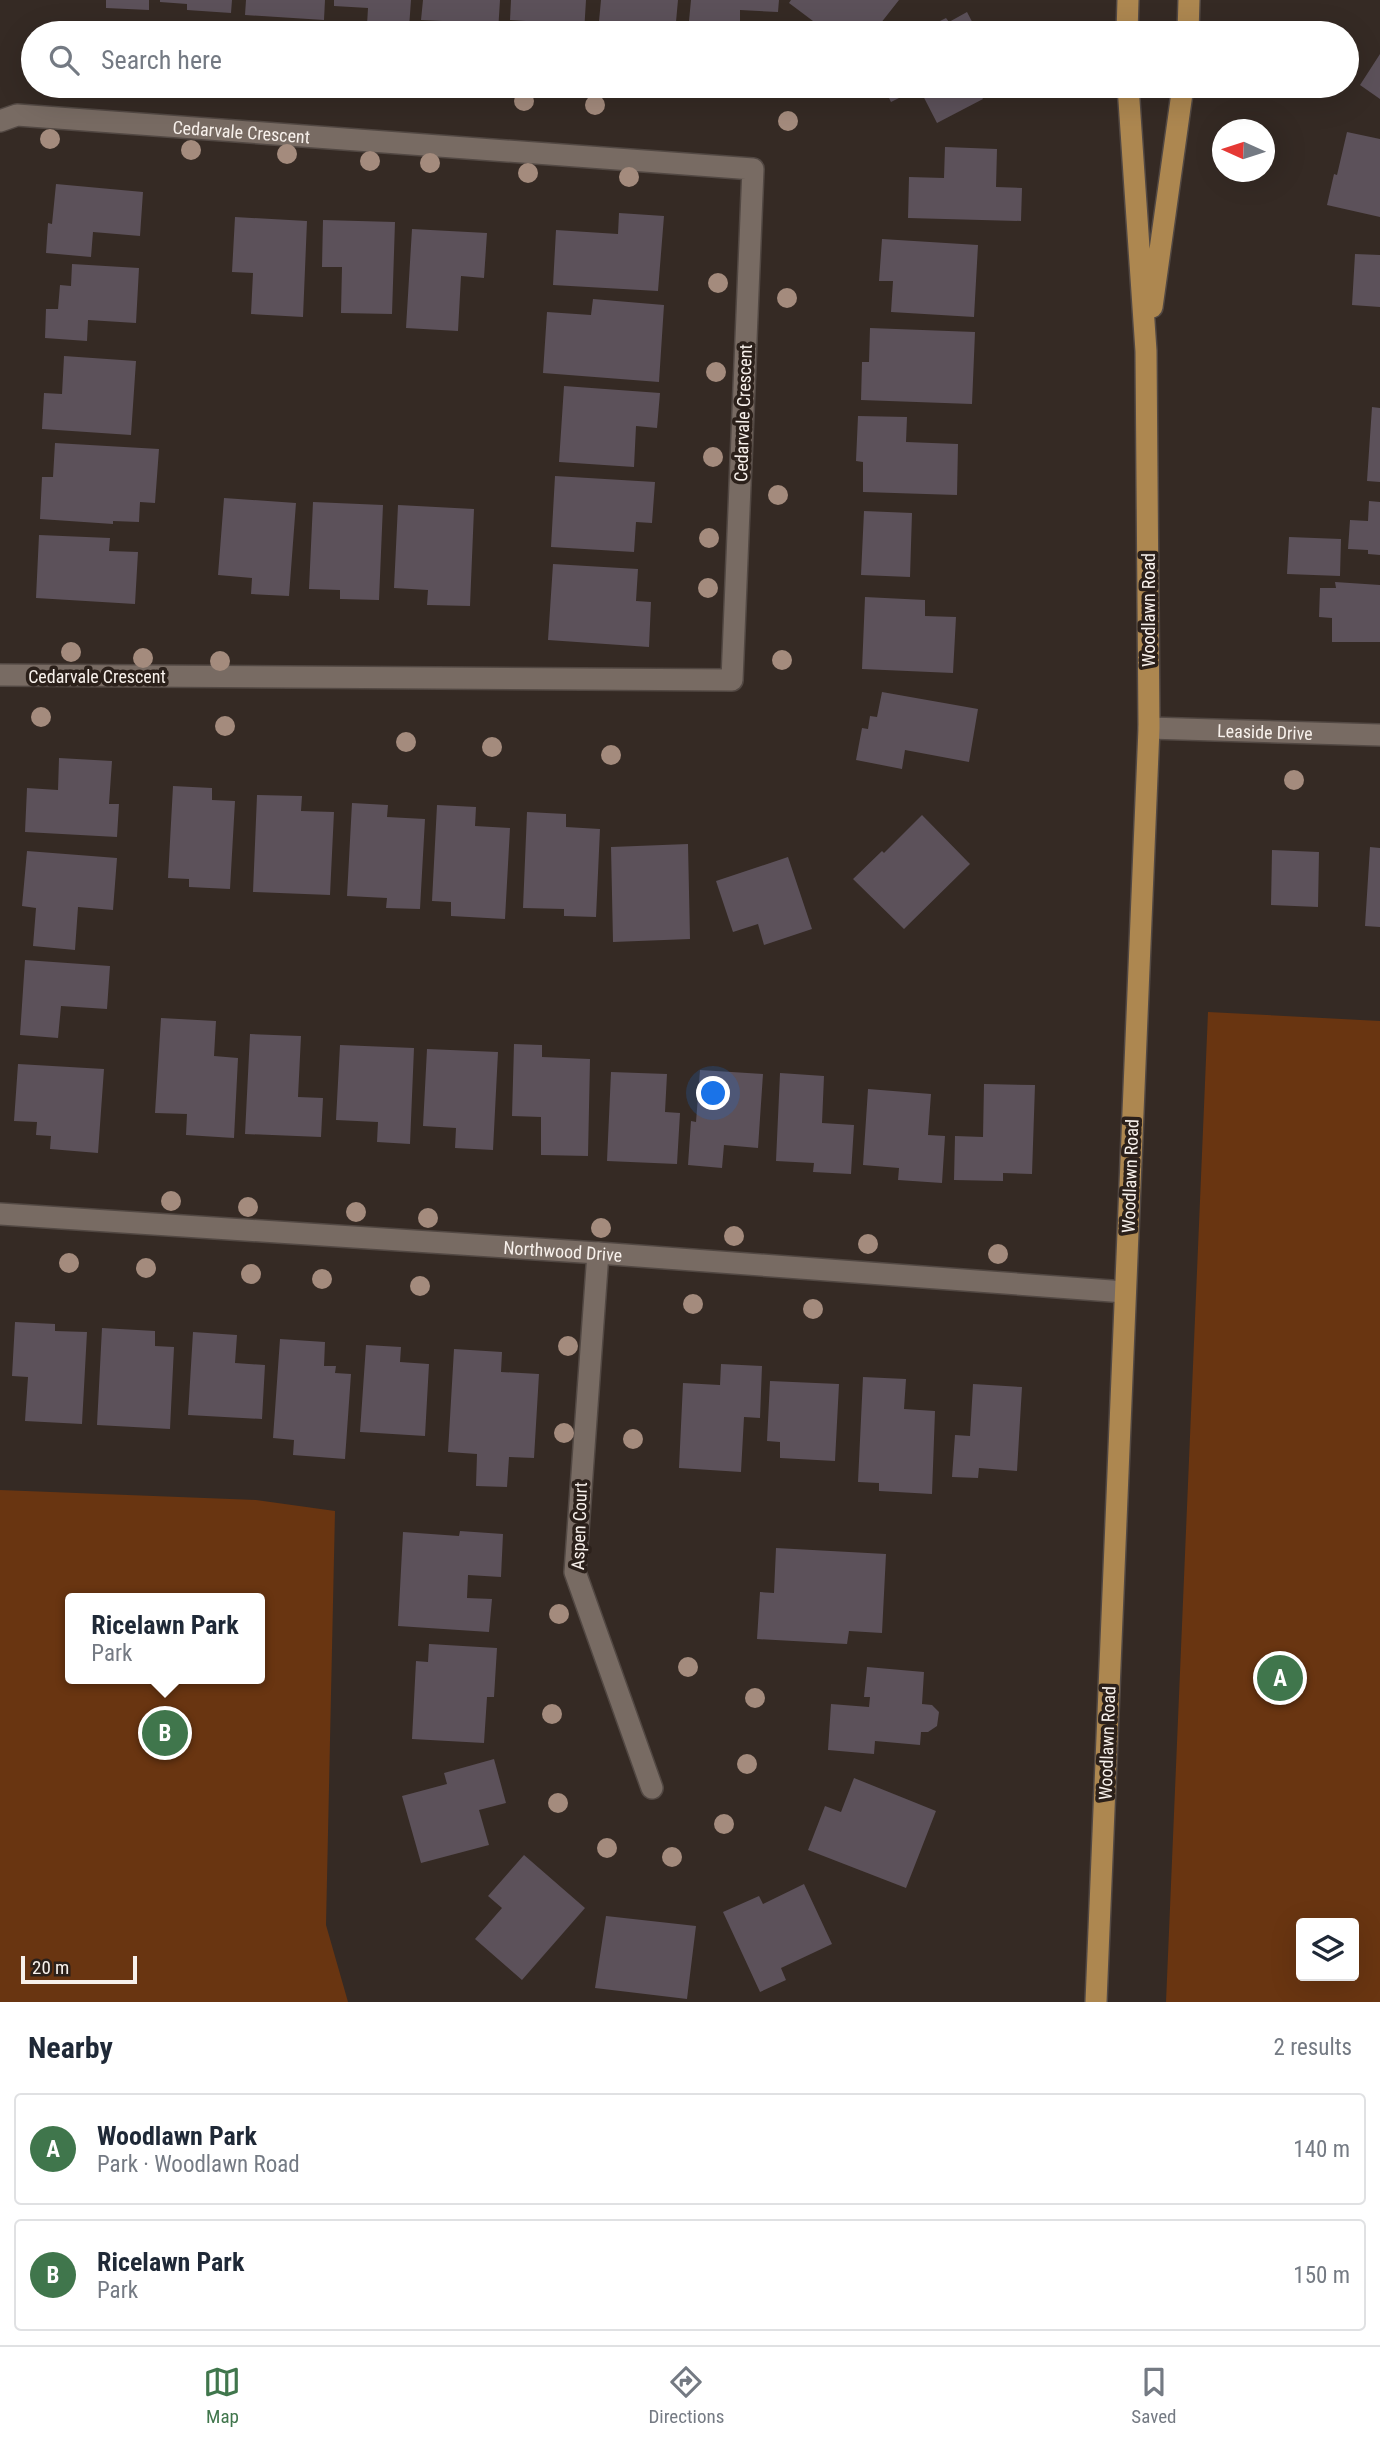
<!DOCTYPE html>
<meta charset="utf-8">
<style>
body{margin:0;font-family:"Roboto Condensed",sans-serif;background:#f6f6f7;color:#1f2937}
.controls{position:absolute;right:21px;bottom:21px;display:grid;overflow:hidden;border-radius:7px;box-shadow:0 7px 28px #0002}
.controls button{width:63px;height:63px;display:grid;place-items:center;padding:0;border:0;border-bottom:2px solid #e0e1e3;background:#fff;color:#1f2937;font:35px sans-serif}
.compass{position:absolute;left:1212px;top:119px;width:63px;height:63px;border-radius:50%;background:#fff;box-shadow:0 7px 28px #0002;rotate:273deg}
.scale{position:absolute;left:21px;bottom:18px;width:116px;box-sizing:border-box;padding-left:7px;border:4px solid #f8f1ec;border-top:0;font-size:19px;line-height:24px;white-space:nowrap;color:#f8f1ec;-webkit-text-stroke:5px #2b201a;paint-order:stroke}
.you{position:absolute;left:714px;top:1094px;width:24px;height:24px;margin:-18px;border:5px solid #fff;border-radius:50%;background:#1a73e8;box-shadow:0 0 0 10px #1a73e833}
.badge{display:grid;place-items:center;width:46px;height:46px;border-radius:50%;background:#40764c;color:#fff;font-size:23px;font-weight:700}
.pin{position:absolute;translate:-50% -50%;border:4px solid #fff;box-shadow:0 2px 7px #0006}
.popup{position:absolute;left:65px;top:1593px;width:200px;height:91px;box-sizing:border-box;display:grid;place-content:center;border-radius:7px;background:#fff;filter:drop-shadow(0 2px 5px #0005);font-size:23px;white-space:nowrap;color:#747a83}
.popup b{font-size:26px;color:#1f2937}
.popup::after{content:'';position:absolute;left:50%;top:100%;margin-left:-14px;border:14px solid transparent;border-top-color:#fff}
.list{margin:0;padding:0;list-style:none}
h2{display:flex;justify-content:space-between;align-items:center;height:91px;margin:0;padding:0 28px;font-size:30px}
h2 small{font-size:23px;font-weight:400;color:#747a83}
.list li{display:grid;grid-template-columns:46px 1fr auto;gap:21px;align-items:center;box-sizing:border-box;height:112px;margin:0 14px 14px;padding:0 14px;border:2px solid #e0e1e3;border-radius:7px}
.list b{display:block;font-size:26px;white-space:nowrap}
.list p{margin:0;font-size:23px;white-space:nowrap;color:#747a83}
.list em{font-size:23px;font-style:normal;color:#747a83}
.icon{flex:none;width:38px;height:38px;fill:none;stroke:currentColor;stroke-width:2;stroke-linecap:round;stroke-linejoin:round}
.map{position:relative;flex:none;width:1380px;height:2002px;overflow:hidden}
.search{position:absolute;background:#fff;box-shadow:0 7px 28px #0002;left:21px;right:21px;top:21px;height:77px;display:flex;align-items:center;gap:18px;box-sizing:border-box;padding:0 24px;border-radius:38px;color:#747a83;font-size:26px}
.sheet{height:343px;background:#fff}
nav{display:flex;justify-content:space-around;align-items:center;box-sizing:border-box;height:98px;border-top:2px solid #e0e1e3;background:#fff;font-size:19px;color:#747a83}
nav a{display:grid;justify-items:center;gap:4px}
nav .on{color:#40764c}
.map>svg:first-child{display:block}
</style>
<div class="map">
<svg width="1380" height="2002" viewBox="0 0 1380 2002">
<rect width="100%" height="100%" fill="#352a24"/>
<!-- green -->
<path fill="#693511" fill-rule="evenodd" d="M1208 1012 1380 1021V2002H1166ZM1301 1923H1354V1976H1301Z
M0 1490 256 1500 335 1511 326 1925 348 2002H0ZM71 1598H260V1679H71Z"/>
<!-- building -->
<path fill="#5c515a" d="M106 0H149V10L106 8Z
M160 0H232L231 13 187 10V4L160 2Z
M246 0H325L324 20 245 15Z
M334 0H411L409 28 367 25 368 8 334 6Z
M423 0H500L498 32 442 28V21L421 20Z
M511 0H586L584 33H540L541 22 510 20Z
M601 0H678L675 33 598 32Z
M691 0H779L778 12 740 10V24L689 21Z
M791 0H899L873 33H829L789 3Z
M967 12 978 33H916L946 18 949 22Z
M1380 54V99L1360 85Z
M883 86H976L983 99 937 123 919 88 891 102Z
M1347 132 1380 139V217L1327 205 1334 174 1337 175Z
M945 147 997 149 996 187 1022 188 1021 221 908 218 909 177 944 178Z
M56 184 143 192 140 236 93 232 91 257 46 253 48 223 52 224Z
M619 213 664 216 658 291 553 285 556 230 618 234Z
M235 217 307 221 303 317 251 314 253 273 232 272Z
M323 220 395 222 392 314 341 313 342 267H322Z
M412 229 487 233 484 278 461 276 458 331 406 328Z
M882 239 978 245 974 317 891 312 893 281H879Z
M1355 254 1380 255V307L1352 305Z
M72 264 139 268 136 323 88 320 87 341 45 338 46 309H58L60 285 71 286Z
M593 299 664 305 659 382 543 373 547 312 591 315Z
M870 328 975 332 972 404 861 400 862 362H869Z
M64 356 136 361 131 435 42 429 44 393 62 394Z
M564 386 660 393 657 428 636 426 634 467 559 462Z
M1372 407 1380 408V482L1367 481Z
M858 416 907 417 906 442 958 444 957 495 863 492V462L856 461Z
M55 443 159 449 155 503 140 502 139 522 113 521V524L40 519 42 477H53Z
M555 476 655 482 652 523 636 522 634 552 551 547Z
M224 498 296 503 289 596 251 594 252 578 218 575Z
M1369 501 1380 502V555L1368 554V550L1348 549 1350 520 1368 521Z
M313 502 383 505 379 600 340 599V590L309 589Z
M398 505 474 509 470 606 427 605 428 590 394 588Z
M864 511 912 513 910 577 861 575Z
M39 535 110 538 109 551 138 552 135 604 36 598Z
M1289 537 1341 539 1340 576 1287 574Z
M553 564 638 569 636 601 651 602 649 647 548 640Z
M1335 582 1380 585V642H1332V618L1319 617 1320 588H1336Z
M865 597 925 600V616L956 617 953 673 862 669Z
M882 692 978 709 969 762 905 750 902 769 856 760 862 728 868 729 870 716 877 717Z
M59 758 112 761 109 804H119L117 837 25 832 27 788 58 790Z
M173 786 212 788V800L235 801 230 889 189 887V879L168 878Z
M257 795 302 796 301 811 334 812 330 895 253 892Z
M352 803 388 805 387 817 425 819 420 909 386 908 387 898 347 896Z
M437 805 476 807 475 826 510 828 505 919 451 916V902L432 901Z
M527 812 566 814V827L600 829 596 917 564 916V909L523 908Z
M922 815 970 864 904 929 853 879 882 851 884 853Z
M688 844 690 939 613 942 611 847Z
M1370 847 1380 848V927L1365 926Z
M1272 850 1319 852 1318 907 1271 905Z
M27 851 117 858 113 910 78 907 75 950 33 946 36 908 22 906Z
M788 857 812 929 764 945 758 924 733 932 716 881Z
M25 960 110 966 107 1009 61 1006 58 1038 20 1035Z
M161 1018 216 1021 214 1056 238 1058 234 1138 186 1135 187 1114 155 1113Z
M250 1034 301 1036 298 1097 323 1098 321 1137 245 1134Z
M514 1044 542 1045V1057L590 1059 588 1156 541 1155V1117L512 1116Z
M340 1045 414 1048 410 1144 377 1142 378 1122 336 1120Z
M427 1049 498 1052 493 1150 455 1148 456 1128 423 1126Z
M18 1064 104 1069 98 1153 50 1149 51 1136 36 1135 37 1122 14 1121Z
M700 1070 763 1074 758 1148 724 1145 722 1168 688 1165 691 1121 696 1122Z
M611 1072 667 1074 665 1112 680 1113 677 1164 607 1161Z
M780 1073 824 1076 822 1123 854 1125 851 1174 813 1172 814 1163 776 1161Z
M984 1084 1035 1085 1032 1174 1003 1173V1181L954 1180 955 1136 983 1137Z
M868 1089 931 1094 928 1135 945 1136 942 1183 898 1180 899 1168 863 1165Z
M15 1322 55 1324V1331L87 1332 82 1424 25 1421 28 1377 12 1376Z
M102 1328 155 1331V1346L174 1347 170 1429 97 1425Z
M193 1332 237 1335 235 1363 265 1365 262 1419 188 1415Z
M280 1339 325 1342 324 1366H336L335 1373 351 1374 345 1459 293 1455 294 1440 273 1438Z
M366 1345 401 1347 400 1362 429 1364 425 1436 360 1432Z
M454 1349 502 1352 501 1372 539 1374 534 1458 509 1457 507 1487 476 1486 477 1454 448 1452Z
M721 1364 762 1366 760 1418 744 1417 741 1472 679 1468 683 1383 720 1385Z
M863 1377 906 1379 904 1409 935 1411 932 1494 879 1491V1483L858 1482Z
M770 1381 839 1384 835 1461 780 1458V1442L767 1441Z
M973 1384 1022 1387 1017 1471 979 1468 978 1478 952 1477 955 1435 970 1436Z
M460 1531 503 1534 501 1577 468 1575 467 1598 492 1599 489 1632 398 1626 403 1532 459 1536Z
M776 1548 886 1554 882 1633 849 1631 847 1644 757 1639 760 1592 774 1593Z
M429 1644 497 1648 494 1697H487L484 1743 412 1739 416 1661 428 1662Z
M867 1667 924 1672 922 1704 932 1705 939 1712 937 1726 928 1732H921L920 1745 875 1741 874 1754 828 1750 831 1704 869 1707 870 1697H864Z
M494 1759 506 1803 479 1810 489 1845 421 1863 402 1796 447 1784 444 1773Z
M854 1778 936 1811 906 1888 808 1850 825 1806 841 1812Z
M524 1855 585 1908 522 1980 475 1939 502 1908 488 1896Z
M804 1884 832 1944 781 1968 786 1980 760 1992 723 1912 759 1896 763 1904Z
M606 1916 696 1926 687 1999 595 1988Z"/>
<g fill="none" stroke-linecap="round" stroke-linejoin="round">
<!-- minor casing -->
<g stroke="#524843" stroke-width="24">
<g id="minor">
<path id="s1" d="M0 121 17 115 753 169 732 680 0 675"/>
<path id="s2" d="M1149 728 1380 735"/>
<path id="s3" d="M0 1214 598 1253 1125 1292"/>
<path d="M598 1253 575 1572 652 1788"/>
</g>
</g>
<!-- major casing -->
<g stroke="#524843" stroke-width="24">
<path id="major" d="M1127 33 1128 0
M1188 33 1189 0
M1152 307 1183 86
M1096 2002 1149 728 1146 351 1128 86"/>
</g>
<!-- minor -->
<use href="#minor" stroke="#786b63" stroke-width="21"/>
<!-- major -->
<use href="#major" stroke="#ad8750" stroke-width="21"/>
</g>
<!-- trees -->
<g fill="#a48b7d">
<circle cx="524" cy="101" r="10"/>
<circle cx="595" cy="105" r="10"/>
<circle cx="788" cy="121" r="10"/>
<circle cx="50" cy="139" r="10"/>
<circle cx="191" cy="150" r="10"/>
<circle cx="287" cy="154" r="10"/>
<circle cx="370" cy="161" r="10"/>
<circle cx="430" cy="163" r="10"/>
<circle cx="528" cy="173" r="10"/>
<circle cx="629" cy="177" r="10"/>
<circle cx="718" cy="283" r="10"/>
<circle cx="787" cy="298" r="10"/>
<circle cx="716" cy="372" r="10"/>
<circle cx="713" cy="457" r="10"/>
<circle cx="778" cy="495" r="10"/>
<circle cx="709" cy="538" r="10"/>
<circle cx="708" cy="588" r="10"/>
<circle cx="71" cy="652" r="10"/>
<circle cx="143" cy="658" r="10"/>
<circle cx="782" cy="660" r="10"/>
<circle cx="220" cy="661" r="10"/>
<circle cx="41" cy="717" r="10"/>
<circle cx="225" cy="726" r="10"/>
<circle cx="406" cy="742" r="10"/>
<circle cx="492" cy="747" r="10"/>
<circle cx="611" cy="755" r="10"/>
<circle cx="1294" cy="780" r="10"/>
<circle cx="171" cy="1201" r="10"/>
<circle cx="248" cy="1207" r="10"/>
<circle cx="356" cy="1212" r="10"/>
<circle cx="428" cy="1218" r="10"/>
<circle cx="601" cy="1228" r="10"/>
<circle cx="734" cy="1236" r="10"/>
<circle cx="868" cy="1244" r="10"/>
<circle cx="998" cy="1254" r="10"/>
<circle cx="69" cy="1263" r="10"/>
<circle cx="146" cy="1268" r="10"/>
<circle cx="251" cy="1274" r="10"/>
<circle cx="322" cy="1279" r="10"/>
<circle cx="420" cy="1286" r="10"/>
<circle cx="693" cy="1304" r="10"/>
<circle cx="813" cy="1309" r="10"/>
<circle cx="568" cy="1346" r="10"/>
<circle cx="564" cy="1433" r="10"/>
<circle cx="633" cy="1439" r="10"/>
<circle cx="559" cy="1614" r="10"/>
<circle cx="688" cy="1667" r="10"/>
<circle cx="755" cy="1698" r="10"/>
<circle cx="552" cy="1714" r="10"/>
<circle cx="747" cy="1764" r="10"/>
<circle cx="558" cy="1803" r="10"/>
<circle cx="724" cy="1824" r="10"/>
<circle cx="607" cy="1848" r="10"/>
<circle cx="672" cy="1857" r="10"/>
</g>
<g text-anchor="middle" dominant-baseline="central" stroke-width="7" stroke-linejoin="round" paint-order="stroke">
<!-- street labels -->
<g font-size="18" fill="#f8f1ec" stroke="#2b201a">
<text stroke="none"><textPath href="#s1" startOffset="243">Cedarvale Crescent</textPath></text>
<text transform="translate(743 413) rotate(-88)">Cedarvale Crescent</text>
<text transform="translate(1148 610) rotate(-90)">Woodlawn Road</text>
<text x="97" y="676">Cedarvale Crescent</text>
<text stroke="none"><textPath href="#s2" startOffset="116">Leaside Drive</textPath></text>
<text transform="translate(1130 1176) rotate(-88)">Woodlawn Road</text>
<text stroke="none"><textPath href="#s3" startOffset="564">Northwood Drive</textPath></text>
<text transform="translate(579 1526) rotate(-88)">Aspen Court</text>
<text transform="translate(1107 1743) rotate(-88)">Woodlawn Road</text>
</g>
</g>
</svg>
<div class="controls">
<button><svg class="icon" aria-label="layers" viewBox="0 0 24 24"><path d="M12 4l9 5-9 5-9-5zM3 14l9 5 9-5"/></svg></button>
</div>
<svg class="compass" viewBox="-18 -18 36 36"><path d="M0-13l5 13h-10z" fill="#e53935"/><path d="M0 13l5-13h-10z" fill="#747a83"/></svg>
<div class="scale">20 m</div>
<div class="you"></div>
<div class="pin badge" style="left:1280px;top:1678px">A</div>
<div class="pin badge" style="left:165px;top:1733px">B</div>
<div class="popup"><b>Ricelawn Park</b>Park</div>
<div class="search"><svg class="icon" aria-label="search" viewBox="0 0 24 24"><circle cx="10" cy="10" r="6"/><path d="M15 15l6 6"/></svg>Search here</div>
</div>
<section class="sheet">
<h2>Nearby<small>2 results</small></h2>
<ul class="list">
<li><span class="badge">A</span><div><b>Woodlawn Park</b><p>Park · Woodlawn Road</p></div><em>140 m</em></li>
<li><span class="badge">B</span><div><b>Ricelawn Park</b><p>Park</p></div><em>150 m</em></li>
</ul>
</section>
<nav>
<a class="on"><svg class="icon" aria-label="map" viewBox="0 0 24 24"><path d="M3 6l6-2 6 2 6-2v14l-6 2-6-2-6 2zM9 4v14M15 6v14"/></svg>Map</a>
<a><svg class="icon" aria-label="directions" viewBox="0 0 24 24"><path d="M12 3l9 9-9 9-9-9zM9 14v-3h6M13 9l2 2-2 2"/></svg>Directions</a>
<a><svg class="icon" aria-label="saved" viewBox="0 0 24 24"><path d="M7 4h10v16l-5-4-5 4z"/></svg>Saved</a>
</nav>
